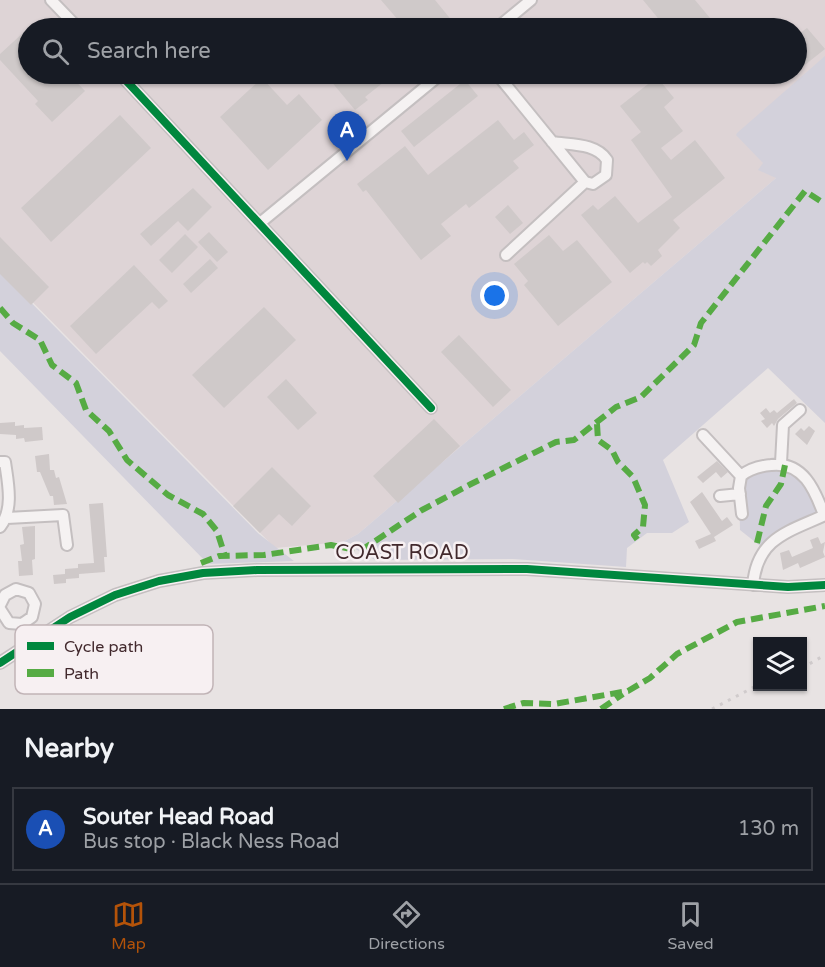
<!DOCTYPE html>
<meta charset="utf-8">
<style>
body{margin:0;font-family:"Varela Round",sans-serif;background:#20242c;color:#f1f3f6}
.controls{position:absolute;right:18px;bottom:18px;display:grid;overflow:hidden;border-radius:0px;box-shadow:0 2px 4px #0004}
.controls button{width:54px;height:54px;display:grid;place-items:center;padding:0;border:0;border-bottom:2px solid #363941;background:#171b24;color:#f1f3f6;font:30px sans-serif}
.you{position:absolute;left:495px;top:296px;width:21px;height:21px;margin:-15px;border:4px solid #fff;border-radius:50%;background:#1a73e8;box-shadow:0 0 0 9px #1a73e833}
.badge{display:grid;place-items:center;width:39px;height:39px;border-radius:50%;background:#b45309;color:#fff;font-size:20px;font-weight:700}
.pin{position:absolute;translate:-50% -50px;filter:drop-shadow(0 2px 3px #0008)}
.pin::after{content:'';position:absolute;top:32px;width:21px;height:18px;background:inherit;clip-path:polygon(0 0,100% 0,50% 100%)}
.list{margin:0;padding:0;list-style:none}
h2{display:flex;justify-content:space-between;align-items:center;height:78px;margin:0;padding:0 24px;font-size:26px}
h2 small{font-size:20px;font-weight:400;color:#9ea1a6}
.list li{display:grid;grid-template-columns:39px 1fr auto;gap:18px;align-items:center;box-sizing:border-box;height:84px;margin:0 12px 12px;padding:0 12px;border:2px solid #363941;border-radius:0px}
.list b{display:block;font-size:22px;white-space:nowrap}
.list p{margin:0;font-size:20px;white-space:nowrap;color:#9ea1a6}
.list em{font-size:20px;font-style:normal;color:#9ea1a6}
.icon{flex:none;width:33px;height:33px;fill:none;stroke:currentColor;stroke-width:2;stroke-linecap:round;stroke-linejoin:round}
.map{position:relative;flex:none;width:825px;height:709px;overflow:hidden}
.search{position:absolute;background:#171b24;box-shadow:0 2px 4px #0004;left:18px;right:18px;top:18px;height:66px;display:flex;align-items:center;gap:15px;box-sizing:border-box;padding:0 21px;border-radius:33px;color:#9ea1a6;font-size:22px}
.sheet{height:174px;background:#171b24}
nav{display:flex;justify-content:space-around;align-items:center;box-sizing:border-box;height:84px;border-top:2px solid #363941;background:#171b24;font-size:16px;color:#9ea1a6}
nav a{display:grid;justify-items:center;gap:3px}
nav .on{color:#b45309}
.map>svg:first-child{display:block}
</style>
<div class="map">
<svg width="825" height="709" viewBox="0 0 825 709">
<rect width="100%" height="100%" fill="#e8e3e3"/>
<!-- built -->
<path fill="#ded4d6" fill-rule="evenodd" d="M0 0H825V219L776 178 358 534 343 542 275 548 0 269ZM28 28H796V74H28Z"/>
<!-- green -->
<path fill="#d3d1db" d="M825 56V423L768 368 663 460 689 522 672 533H647L627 548 626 567 513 559 375 560 343 542 358 534 776 178 758 170 763 163 736 135 737 133Z
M0 271 259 534 294 561 208 564 0 351Z
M795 469 824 515 764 549 740 530 739 488 749 470Z"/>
<!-- building -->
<path fill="#cfc9c9" d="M381 0H435L453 22 445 28H405Z
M643 0H695L715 24 710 28H666Z
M807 28 825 49 796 72V36Z
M25 31 28 35V74H69L85 91 52 122 35 104 38 101 0 60V54Z
M325 74H394L365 97 368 100 355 110Z
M657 77 674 98 664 107 683 131 661 148 671 160 695 140 725 178 673 220 680 228 658 250 662 256 651 266 647 262 645 264 643 262 630 273 581 215 593 205 598 210 615 196 638 223 672 197 631 140 641 132 620 106Z
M262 78 287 105 299 94 322 120 268 170 220 117Z
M465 80 478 96 414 147 401 131Z
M120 115 151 148 51 242 21 208Z
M498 120 514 140 524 132 534 145 513 161 519 168 469 208 466 204 441 224 451 236 421 260 366 190 363 192 357 184 405 146 428 175Z
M193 188 212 207 188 231 178 221 151 246 140 234Z
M508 205 523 223 510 234 495 217Z
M209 232 228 252 217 262 198 242Z
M185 234 198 247 172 273 159 260Z
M549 235 563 251 577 240 612 282 558 326 524 285 528 281 514 264Z
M0 237 49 287 31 305 0 274Z
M210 259 218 268 191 293 183 284Z
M134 265 168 301 159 309 152 302 96 354 70 326Z
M264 307 296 340 224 408 192 375Z
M459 335 511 390 493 407 441 352Z
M286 379 317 413 298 430 267 397Z
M794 399 797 403 778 419 774 426 772 423 767 428 761 421 765 419 760 413 766 408 770 413 774 410 777 413Z
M434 419 460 446 398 503 373 476Z
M15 422V426L24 425V428L42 427 43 440 25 442 24 438 16 439V435L0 434V423Z
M809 426 815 431 807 445 795 434 801 428 804 431Z
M49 454 50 470H54L56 478 59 477 67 504 54 505 53 496H50L40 472H37L35 456Z
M717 461 728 472 721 478 716 472 703 483 697 477Z
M272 467 311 506 292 526 279 514 260 533 233 506Z
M702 492 722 521 727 517 733 525 714 537 716 541 699 549 695 541 711 534 690 502Z
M103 503 107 557H104L105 572 79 574V578L66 579V583L54 584 53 575 65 574V569L78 568V564L94 563 89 504Z
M35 526V559L32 560 33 575 19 576 18 561H22L20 545 24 544 22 527Z
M818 537 821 544 825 542 823 552 825 557 800 568 798 563 783 570 780 553 789 550 792 557 813 548 810 540Z"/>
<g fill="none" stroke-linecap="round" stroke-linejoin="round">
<!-- minor casing -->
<g stroke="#c4bfc0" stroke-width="14">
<path id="minor" d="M51 0 78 28
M497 28 531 0
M120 74 431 408
M497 74 585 182 593 184 606 175 607 160C596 143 571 145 552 142
M260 223 441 74
M506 255 585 182
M703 435 741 476
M0 462H5C8 483 14 509 0 527
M781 463 783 425 800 410
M720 496 740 494
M742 514 739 488 741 476C750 468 760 466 771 465 803 461 815 490 824 515
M7 518 63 515 67 545
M753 585C757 538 788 532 825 515
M0 605 5 595 16 589 29 593 35 604 32 617 22 624 9 623 0 609
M0 663 70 617 115 595 159 581 203 573 257 570 527 569 788 587 825 585"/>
</g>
<!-- minor -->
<use href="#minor" stroke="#f5f2f2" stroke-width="10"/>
<!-- rail -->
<path stroke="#d0cbcc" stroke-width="3" stroke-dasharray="3 6" stroke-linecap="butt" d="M802 668 825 655
M712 709 758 685"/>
<!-- quiet -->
<path stroke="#56ab44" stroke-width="6" stroke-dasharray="12 6" stroke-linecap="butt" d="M0 308 13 323 40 340 52 365 76 383 86 410 109 431 127 460 168 495 203 514 217 531 225 556
M597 424 598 440 612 450 618 462 633 477 645 505 643 527 634 535 639 542
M757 543 766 506 781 484 785 465
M201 563 219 556 264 555 331 545 360 551 422 510 471 484 556 442 574 440 616 407 641 397 694 345 701 323 805 191 825 204
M504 709 523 703 554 704 628 691 650 678 677 654 737 622 825 606
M601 709 623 694"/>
<!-- cycleway casing -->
<g stroke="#f7f0f2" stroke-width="11">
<path id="cycleway" d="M120 74 431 408
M0 663 70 617 115 595 159 581 203 573 257 570 527 569 788 587 825 585"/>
</g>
<!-- cycleway -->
<use href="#cycleway" stroke="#00873e" stroke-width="8"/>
</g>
<g text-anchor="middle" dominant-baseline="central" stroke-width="5" stroke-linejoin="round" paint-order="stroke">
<!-- street labels -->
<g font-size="20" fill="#42292d" stroke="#f7f0f2">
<text x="402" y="553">COAST ROAD</text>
</g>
</g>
<!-- legend -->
<rect x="15" y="625" width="198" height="69" rx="9" fill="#f7f0f2" stroke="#c1b4b7" stroke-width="1.5"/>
<rect x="27" y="642" width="27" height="8" fill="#00873e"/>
<rect x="27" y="669" width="27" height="8" fill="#56ab44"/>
<g font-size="16" fill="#42292d">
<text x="64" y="652">Cycle path</text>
<text x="64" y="679">Path</text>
</g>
</svg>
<div class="controls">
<button><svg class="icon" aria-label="layers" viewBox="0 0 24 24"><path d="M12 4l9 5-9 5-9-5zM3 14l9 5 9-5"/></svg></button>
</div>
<div class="you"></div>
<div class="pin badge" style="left:347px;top:161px;background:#1a4fb4">A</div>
<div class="search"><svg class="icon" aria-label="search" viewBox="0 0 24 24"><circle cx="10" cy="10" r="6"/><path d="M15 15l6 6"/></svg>Search here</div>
</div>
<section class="sheet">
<h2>Nearby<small></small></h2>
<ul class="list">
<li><span class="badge" style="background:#1a4fb4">A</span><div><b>Souter Head Road</b><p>Bus stop · Black Ness Road</p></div><em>130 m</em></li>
</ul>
</section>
<nav>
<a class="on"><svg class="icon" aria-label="map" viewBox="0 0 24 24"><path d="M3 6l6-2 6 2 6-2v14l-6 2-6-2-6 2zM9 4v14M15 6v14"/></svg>Map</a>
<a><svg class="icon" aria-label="directions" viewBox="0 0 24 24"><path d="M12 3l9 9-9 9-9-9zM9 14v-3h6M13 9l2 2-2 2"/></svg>Directions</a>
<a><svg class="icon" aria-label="saved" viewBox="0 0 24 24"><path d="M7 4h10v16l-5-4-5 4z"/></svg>Saved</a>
</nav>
